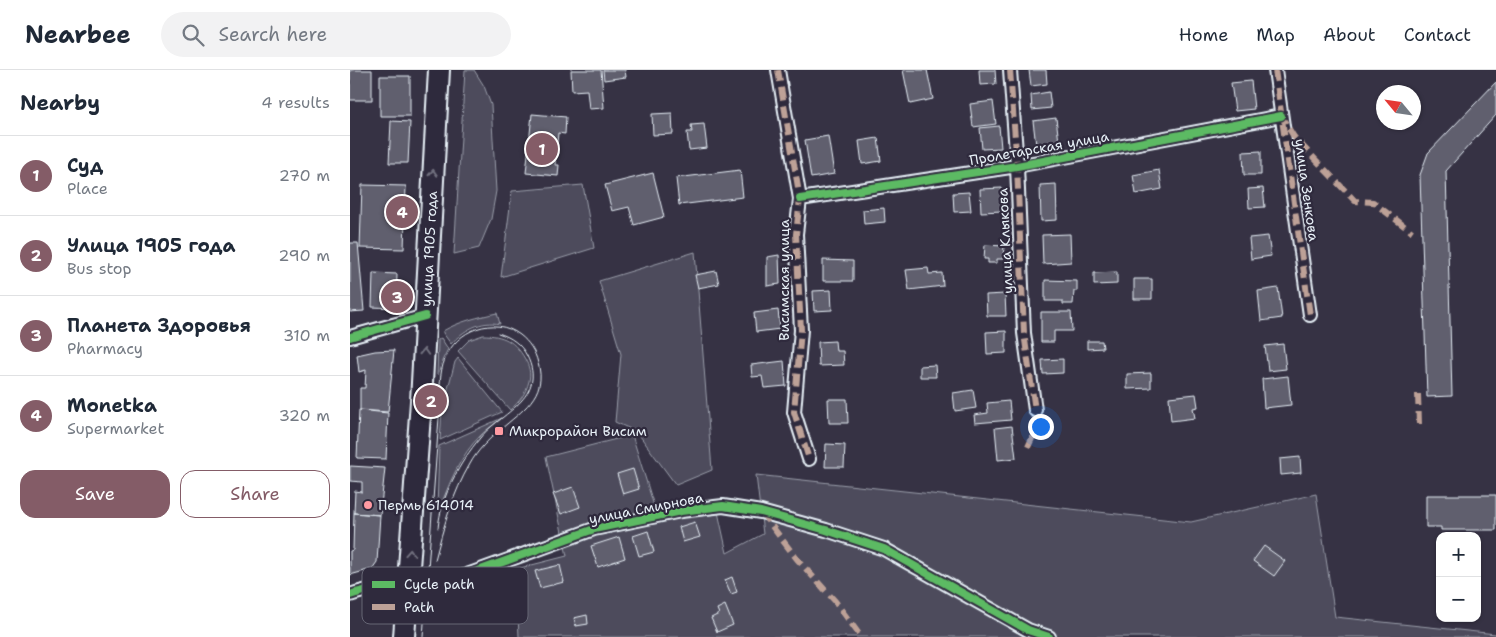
<!DOCTYPE html>
<meta charset="utf-8">
<style>
body{margin:0;font-family:"Shantell Sans",sans-serif;background:#f2f2f3;color:#1f2937}
.controls{position:absolute;right:15px;bottom:15px;display:grid;overflow:hidden;border-radius:10px;box-shadow:0 1px 4px #0004}
.controls button{width:45px;height:45px;display:grid;place-items:center;padding:0;border:0;border-bottom:1px solid #e0e1e3;background:#fff;color:#1f2937;font:25px sans-serif}
.compass{position:absolute;left:1026px;top:15px;width:45px;height:45px;border-radius:50%;background:#fff;box-shadow:0 1px 4px #0004;rotate:299deg}
.you{position:absolute;left:690px;top:356px;width:18px;height:18px;margin:-12px;border:4px solid #fff;border-radius:50%;background:#1a73e8;box-shadow:0 0 0 8px #1a73e833}
.badge{display:grid;place-items:center;width:32px;height:32px;border-radius:50%;background:#845c67;color:#fff;font-size:16px;font-weight:700}
.pin{position:absolute;translate:-50% -50%;border:2px solid #fff;box-shadow:0 1px 5px #0006}
.list{margin:0;padding:0;list-style:none}
h2{display:flex;justify-content:space-between;align-items:center;height:65px;margin:0;padding:0 20px;font-size:21px}
h2 small{font-size:16px;font-weight:400;color:#747a83}
.list li{display:grid;grid-template-columns:32px 1fr auto;gap:15px;align-items:center;box-sizing:border-box;height:80px;padding:0 20px;border-top:1px solid #e0e1e3}
.list b{display:block;font-size:19px;white-space:nowrap}
.list p{margin:0;font-size:16px;white-space:nowrap;color:#747a83}
.list em{font-size:16px;font-style:normal;color:#747a83}
.actions{display:flex;gap:10px;padding:15px 20px}
.actions a{flex:1;padding:11px 0;border:1px solid #845c67;border-radius:15px;text-align:center;font-size:18px;color:#845c67}
.actions .main{background:#845c67;color:#fff}
.icon{flex:none;width:28px;height:28px;fill:none;stroke:currentColor;stroke-width:2;stroke-linecap:round;stroke-linejoin:round}
.map{position:relative;flex:none;width:1146px;height:567px;overflow:hidden}
header{display:flex;align-items:center;gap:30px;box-sizing:border-box;height:70px;padding:0 25px;background:#fff;border-bottom:1px solid #e0e1e3}
header strong{font-size:24px}
nav{display:flex;gap:28px;margin-inline-start:auto;font-size:18px}
.search{width:350px;height:45px;background:#f2f2f3;display:flex;align-items:center;gap:12px;box-sizing:border-box;padding:0 18px;border-radius:28px;color:#747a83;font-size:19px}
main{display:flex}
aside{flex:1;background:#fff}
.map>svg:first-child{display:block}
</style>
<header>
<strong>Nearbee</strong>
<div class="search"><svg class="icon" aria-label="search" viewBox="0 0 24 24"><circle cx="10" cy="10" r="6"/><path d="M15 15l6 6"/></svg>Search here</div>
<nav><a>Home</a><a>Map</a><a>About</a><a>Contact</a></nav>
</header>
<main>
<aside>
<h2>Nearby<small>4 results</small></h2>
<ul class="list">
<li><span class="badge">1</span><div><b>Суд</b><p>Place</p></div><em>270 m</em></li>
<li><span class="badge">2</span><div><b>Улица 1905 года</b><p>Bus stop</p></div><em>290 m</em></li>
<li><span class="badge">3</span><div><b>Планета Здоровья</b><p>Pharmacy</p></div><em>310 m</em></li>
<li><span class="badge">4</span><div><b>Monetka</b><p>Supermarket</p></div><em>320 m</em></li>
</ul>
<div class="actions"><a class="main">Save</a><a>Share</a></div>
</aside>
<div class="map">
<svg width="1146" height="567" viewBox="0 0 1146 567">
<rect width="100%" height="100%" fill="#363244"/>
<filter id="ink" filterUnits="userSpaceOnUse"><feTurbulence type="fractalNoise" baseFrequency=".02" numOctaves="2"/><feDisplacementMap in="SourceGraphic" scale="10" xChannelSelector="R" yChannelSelector="G"/><feConvolveMatrix kernelMatrix="1 2 1 2 8 2 1 2 1" color-interpolation-filters="sRGB"/></filter>
<g filter="url(#ink)">
<!-- green -->
<path fill="#4d4b5c" stroke="#9a9eaa" d="M115 0H124L134 16 141 35 146 121 141 149 129 178 104 184Z
M233 115 244 178 151 207 162 121Z
M345 182 362 400 326 415 287 362 265 352 271 284 249 211Z
M147 243 150 254C131 250 113 260 101 274L93 263V261C110 251 129 247 147 243Z
M133 265C153 265 165 271 175 289 179 296 181 303 179 311 176 324 169 332 160 340L108 281 119 270Z
M91 268 98 279 92 291 88 305 87 304 88 270Z
M108 288 152 342 90 370 92 341 105 292Z
M152 348C145 354 137 359 131 365 110 385 99 414 89 440H87L89 376Z
M282 365 309 452 368 442 377 483 413 464 406 405 841 452 966 424 985 547 1146 564V567H169L166 499 217 486 196 387Z"/>
<!-- building -->
<path fill="#605e6e" stroke="#e8f1f8" d="M0 0H22V30H0Z
M221 0H251L254 38 239 39 237 20 222 21Z
M253 0H275L276 7 254 10Z
M553 0H577L583 29 560 34Z
M629 0H645L646 14 630 15Z
M679 0H696L697 14 681 16Z
M30 6H60V46H30Z
M901 11 904 39 885 41 881 13Z
M1146 12V45L1096 101 1102 326 1077 327 1070 105 1078 83Z
M699 22 701 38 682 40 681 25Z
M643 31 646 54 623 57 620 34Z
M322 43 323 64 303 65 302 44Z
M182 44 216 47 215 64 208 63 205 95H209L208 106 176 103Z
M706 48 709 72 686 75 683 51Z
M41 51 60 52 58 93H39Z
M354 54 357 78 339 80 337 62H342L341 55Z
M649 56 651 78 632 79 630 58Z
M478 66 484 104 461 108 455 70Z
M528 68 531 91 512 94 509 71Z
M911 81V105H894L893 82Z
M390 100 393 127 329 135 326 108Z
M809 100 812 119 786 124 783 105Z
M303 103 314 147 284 155 279 137 262 141 255 115Z
M706 114 707 150 691 151 690 115Z
M12 115 56 116 54 179 10 178Z
M652 118V141L631 142 630 119Z
M913 118 915 137 899 138 898 119Z
M619 122 621 141 604 142 603 123Z
M534 138 535 152 514 154 513 140Z
M720 164 721 192 693 194 692 165Z
M918 166 921 186 901 189 899 168Z
M0 173H8L14 241 0 242Z
M635 175 654 176 653 189H647V193H638V189H634Z
M429 185 430 214 417 216V187Z
M473 190 503 191V211H473Z
M578 198 579 204 592 203 593 216 559 220 556 200Z
M366 201 369 214 348 218 345 205Z
M767 202V214L744 215V203Z
M23 203 47 204 46 238 22 237Z
M784 209H802V229H784Z
M695 210 727 211V221H724L723 234H713V231H695Z
M928 218 932 248 911 251 908 221Z
M481 220 482 240 464 241 463 221Z
M655 224 656 246H637L636 225Z
M428 240 430 259 406 262 404 243Z
M691 242H721L722 261H704V272H691Z
M656 261V283L637 284 636 262Z
M485 271 486 281H493L494 295 469 296 468 272Z
M737 271H752L753 278 737 279Z
M933 274 936 299 918 301 915 276Z
M44 280 38 342 10 340V318H15L16 300 9 302 7 285 25 281Z
M713 289V303L693 304 692 290Z
M434 291 436 316 414 318 412 306 402 307 401 295Z
M585 295 586 307H570V296Z
M801 303V318L777 319V304Z
M938 306 941 335 914 338 912 309Z
M623 320 626 338 605 341 603 323Z
M846 324 848 337 843 338 845 348 821 351 819 327Z
M478 329H497L498 353H479Z
M659 331 661 350 625 353 624 345 638 343 637 333Z
M9 340 38 343 36 389 7 388Z
M662 356 666 388 648 390 645 358Z
M476 374 495 375 494 397H475Z
M950 387 951 403 931 405 930 389Z
M0 396 35 398 30 445 4 443 5 421 12 422V412L0 411Z
M283 399 289 419 273 424 267 404Z
M223 417 230 437 211 444 203 424Z
M1076 425H1146V460H1091V457H1076Z
M4 443 30 445 27 492 22 499 0 505V481L3 480Z
M345 452 350 467 333 472 329 457Z
M298 461 304 482 289 486 283 466Z
M269 467 275 488 248 497 241 476Z
M914 476 935 491 924 506 903 491Z
M210 495 214 512 190 518 185 501Z
M382 507 387 522 381 524 375 510Z
M375 535 383 555 367 562 361 548 369 544 367 539Z
M237 545 238 554 226 556 224 548Z"/>
<g fill="none" stroke-linecap="round" stroke-linejoin="round">
<!-- minor casing -->
<g stroke="#e8f1f8" stroke-width="16">
<path id="minor" d="M428 0 450 129 446 164 451 260 444 342 459 389
M660 0 667 96 674 263 685 340
M925 0 960 245
M450 129 667 96 931 46
M0 267 75 246
M0 525C29 515 62 513 92 514L244 459 331 441 373 436 411 442 476 460 534 479 678 560 699 567"/>
</g>
<!-- primary casing -->
<g stroke="#e8f1f8" stroke-width="24">
<path id="primary" d="M54 567 71 331 89 0"/>
</g>
<!-- minor -->
<use href="#minor" stroke="#2f2a3d" stroke-width="12"/>
<!-- primary -->
<use href="#primary" stroke="#2f2a3d" stroke-width="20"/>
<!-- tram -->
<path stroke="#e8f1f8" stroke-width="1" d="M88 458C91 426 110 392 130 368 150 343 198 328 177 286 171 274 161 267 148 263
M73 567 90 334C90 319 89 303 95 289 106 260 144 245 170 265 179 272 185 281 188 293 198 326 171 341 150 360 138 370 127 381 120 394 103 423 93 458 85 490"/>
<!-- quiet -->
<path stroke="#bda197" stroke-width="6" stroke-dasharray="12 6" stroke-linecap="butt" d="M428 0 450 129 446 164 451 260 444 342 459 389
M660 0 667 96 674 263 685 340
M925 0 960 245
M928 46H931L944 67 1005 131 1023 132 1062 162
M1068 324 1069 354
M678 377 691 349
M411 442 447 489 485 531 511 567"/>
<!-- cycleway casing -->
<g stroke="#2f2a3d" stroke-width="11">
<path id="cycleway" d="M450 129 667 96 931 46
M0 267 75 246
M0 525C29 515 62 513 92 514L244 459 331 441 373 436 411 442 476 460 534 479 678 560 699 567"/>
</g>
<!-- cycleway -->
<use href="#cycleway" stroke="#5cba63" stroke-width="8"/>
</g>
<!-- one-way arrows -->
<defs><path id="oneway-chevron" d="M-2-3.5L2.5 0L-2 3.5" fill="none" stroke-width="1.6" stroke-linecap="round" stroke-linejoin="round" transform="scale(1.25)"/></defs>
<g stroke="#70707e">
<use href="#oneway-chevron" transform="translate(83 103) rotate(-87)"/>
<use href="#oneway-chevron" transform="translate(74 282) rotate(-87)"/>
<use href="#oneway-chevron" transform="translate(60 483) rotate(-86)"/>
</g>
</g>
<!-- markers -->
<g fill="#ff9aa2" stroke="#2f2a3d" stroke-width="2">
<rect x="144" y="356" width="10" height="10" rx="2.5"/>
<circle cx="18" cy="435" r="5"/>
</g>
<g text-anchor="middle" dominant-baseline="central" stroke-width="4.5" stroke-linejoin="round" paint-order="stroke">
<!-- street labels -->
<g font-size="14" fill="#e8f1f8" stroke="#2f2a3d">
<text transform="translate(689 78) rotate(-10)">Пролетарская улица</text>
<text transform="translate(957 120) rotate(82)">улица Зенкова</text>
<text transform="translate(655 171) rotate(-93)">улица Клыкова</text>
<text transform="translate(79 179) rotate(-87)">улица 1905 года</text>
<text transform="translate(434 210) rotate(-90)">Висимская улица</text>
<text transform="translate(296 438) rotate(-11)">улица Смирнова</text>
</g>
<!-- poi labels -->
<g font-size="14" fill="#e8f1f8" stroke="#2f2a3d" text-anchor="start">
<text x="159" y="361">Микрорайон Висим</text>
<text x="28" y="435">Пермь 614014</text>
</g>
</g>
<!-- legend -->
<rect x="12" y="497" width="166" height="57" rx="8" fill="#2f2a3d" stroke="#666675" stroke-width="1"/>
<rect x="22" y="511" width="23" height="7" fill="#5cba63"/>
<rect x="22" y="534" width="23" height="6" fill="#bda197"/>
<g font-size="14" fill="#e8f1f8">
<text x="54" y="519">Cycle path</text>
<text x="54" y="542">Path</text>
</g>
</svg>
<div class="controls">
<button>+</button>
<button>−</button>
</div>
<svg class="compass" viewBox="-18 -18 36 36"><path d="M0-13l5 13h-10z" fill="#e53935"/><path d="M0 13l5-13h-10z" fill="#747a83"/></svg>
<div class="you"></div>
<div class="pin badge" style="left:192px;top:79px">1</div>
<div class="pin badge" style="left:81px;top:331px">2</div>
<div class="pin badge" style="left:47px;top:227px">3</div>
<div class="pin badge" style="left:52px;top:142px">4</div>
</div>
</main>
